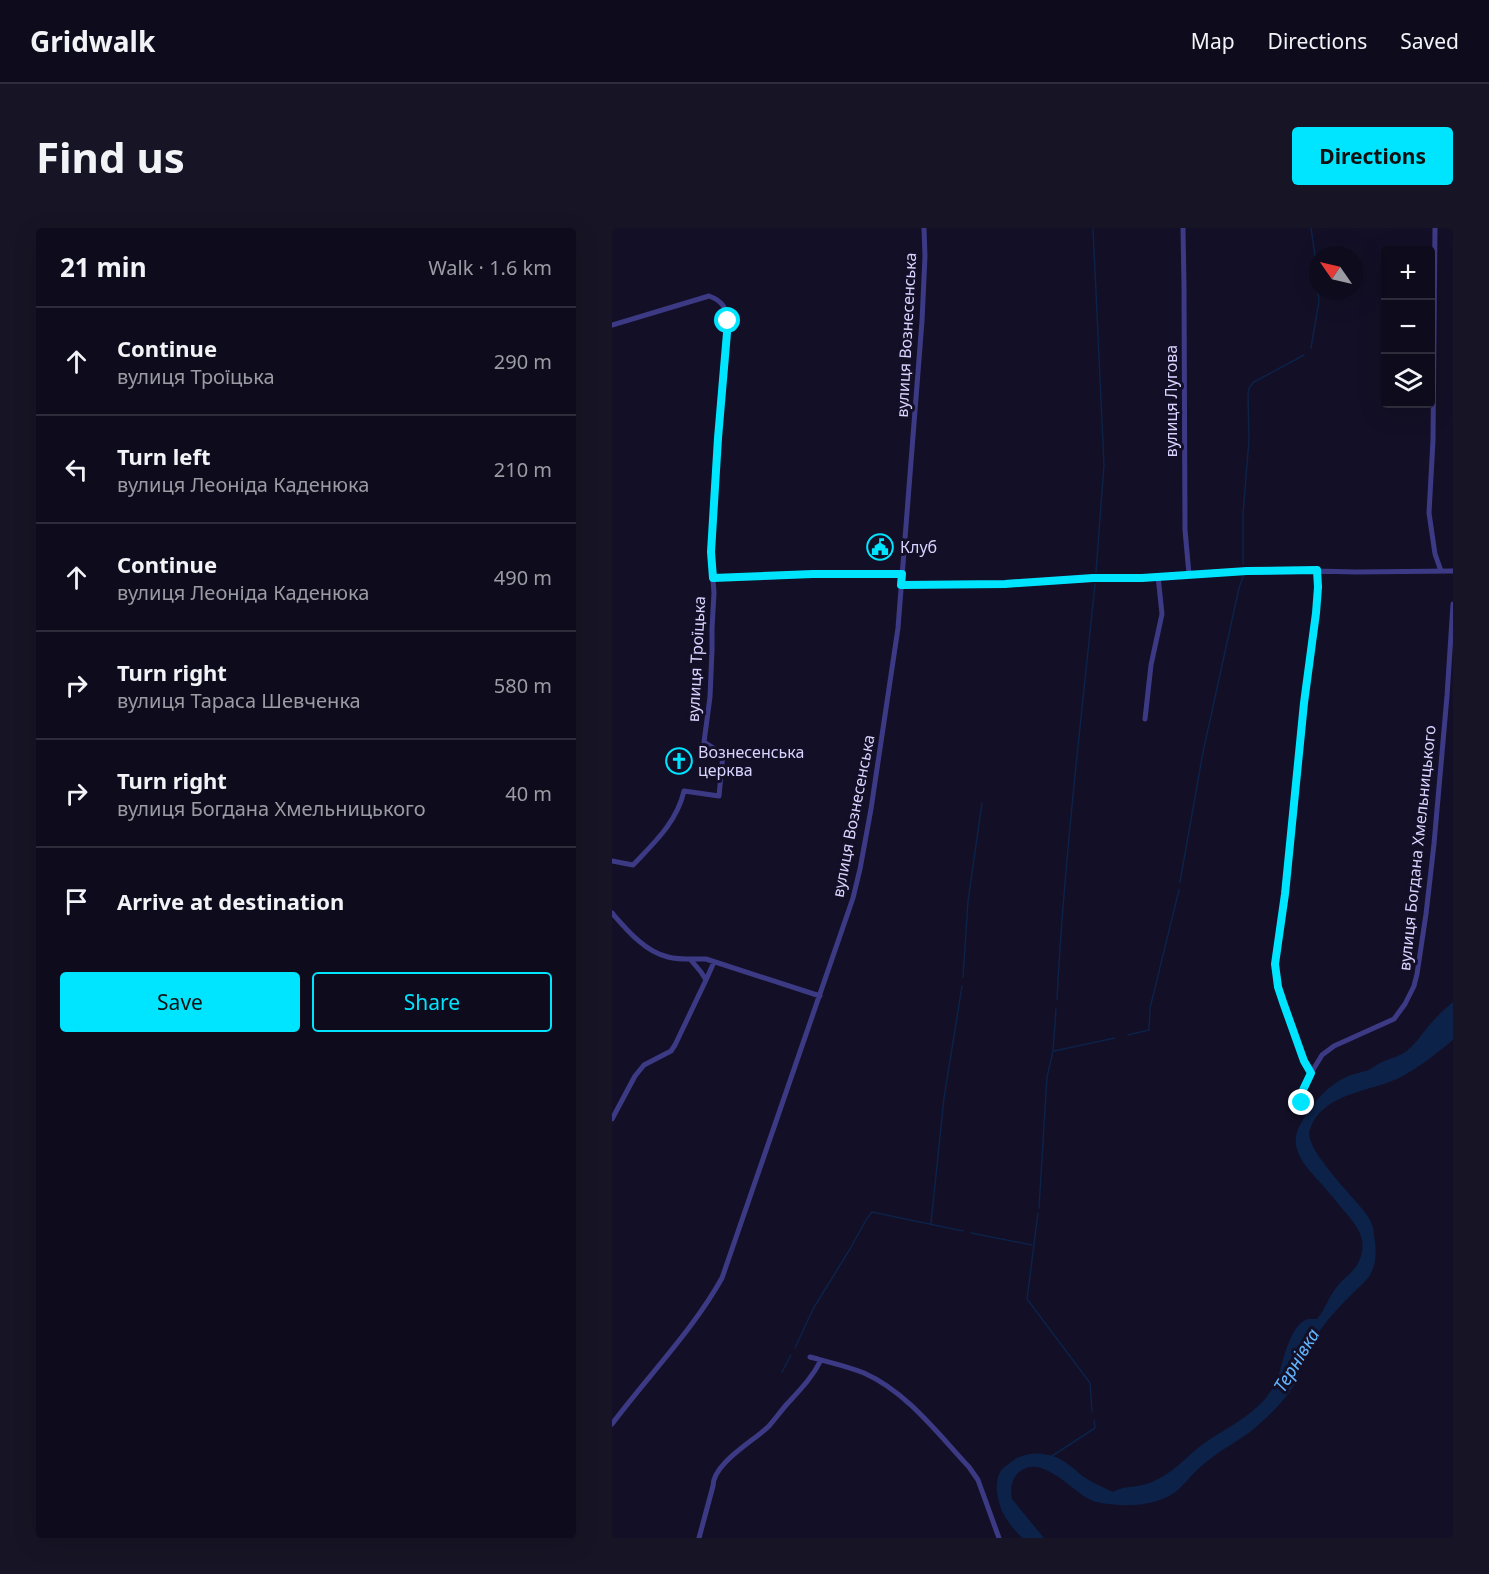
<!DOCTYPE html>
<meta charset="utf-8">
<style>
body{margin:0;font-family:"Noto Sans",sans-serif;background:#171425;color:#f1f3f6}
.controls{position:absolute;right:18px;top:18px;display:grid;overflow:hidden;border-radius:6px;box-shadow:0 6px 24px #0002}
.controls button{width:54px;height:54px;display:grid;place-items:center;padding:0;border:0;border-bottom:2px solid #2e2b3b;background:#0e0b1c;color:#f1f3f6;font:30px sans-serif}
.compass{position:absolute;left:697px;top:18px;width:54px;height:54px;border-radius:50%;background:#0e0b1c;box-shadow:0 6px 24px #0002;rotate:304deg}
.stop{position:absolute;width:18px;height:18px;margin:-14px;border:4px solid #00e5ff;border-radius:50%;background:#fff}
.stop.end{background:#00e5ff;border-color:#fff;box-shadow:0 2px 6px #0008}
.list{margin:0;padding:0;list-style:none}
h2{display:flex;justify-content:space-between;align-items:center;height:78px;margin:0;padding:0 24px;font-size:26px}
h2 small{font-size:20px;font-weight:400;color:#9b9ba3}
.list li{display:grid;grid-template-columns:39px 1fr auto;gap:18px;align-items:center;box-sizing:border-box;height:108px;padding:0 24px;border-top:2px solid #2e2b3b}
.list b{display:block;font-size:22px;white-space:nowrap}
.list p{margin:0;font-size:20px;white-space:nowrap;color:#9b9ba3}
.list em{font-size:20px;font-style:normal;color:#9b9ba3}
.actions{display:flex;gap:12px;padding:18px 24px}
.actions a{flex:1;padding:14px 0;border:2px solid #00e5ff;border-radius:6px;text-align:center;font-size:21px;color:#00e5ff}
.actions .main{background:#00e5ff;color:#111}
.icon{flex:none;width:33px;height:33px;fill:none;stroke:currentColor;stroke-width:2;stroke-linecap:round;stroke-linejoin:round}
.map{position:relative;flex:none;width:841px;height:1310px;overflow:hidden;border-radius:6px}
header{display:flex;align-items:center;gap:36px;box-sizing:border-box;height:84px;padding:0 30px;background:#0e0b1c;border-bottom:2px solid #2e2b3b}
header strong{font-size:28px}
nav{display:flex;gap:33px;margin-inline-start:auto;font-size:21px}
.intro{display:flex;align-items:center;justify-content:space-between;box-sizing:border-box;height:144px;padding:0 36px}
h1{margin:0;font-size:42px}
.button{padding:15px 27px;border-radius:6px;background:#00e5ff;color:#111;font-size:21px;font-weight:700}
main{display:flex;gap:36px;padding:0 36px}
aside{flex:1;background:#0e0b1c;border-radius:6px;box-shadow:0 6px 24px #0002}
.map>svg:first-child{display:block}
</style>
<header>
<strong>Gridwalk</strong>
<nav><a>Map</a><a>Directions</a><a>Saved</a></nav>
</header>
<div class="intro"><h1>Find us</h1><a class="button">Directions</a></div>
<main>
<aside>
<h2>21 min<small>Walk · 1.6 km</small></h2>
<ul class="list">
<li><svg class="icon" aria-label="ahead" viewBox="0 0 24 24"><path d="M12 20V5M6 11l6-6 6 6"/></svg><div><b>Continue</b><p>вулиця Троїцька</p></div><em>290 m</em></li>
<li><svg class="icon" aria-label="left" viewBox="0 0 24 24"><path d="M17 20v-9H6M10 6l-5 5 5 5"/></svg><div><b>Turn left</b><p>вулиця Леоніда Каденюка</p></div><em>210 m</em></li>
<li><svg class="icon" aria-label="ahead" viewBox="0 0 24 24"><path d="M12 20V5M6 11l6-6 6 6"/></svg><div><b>Continue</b><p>вулиця Леоніда Каденюка</p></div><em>490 m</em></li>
<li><svg class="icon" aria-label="right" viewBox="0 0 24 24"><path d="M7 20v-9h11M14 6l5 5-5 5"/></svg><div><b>Turn right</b><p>вулиця Тараса Шевченка</p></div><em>580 m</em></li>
<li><svg class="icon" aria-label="right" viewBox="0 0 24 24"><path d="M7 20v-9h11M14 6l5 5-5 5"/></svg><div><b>Turn right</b><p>вулиця Богдана Хмельницького</p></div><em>40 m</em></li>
<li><svg class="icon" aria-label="arrive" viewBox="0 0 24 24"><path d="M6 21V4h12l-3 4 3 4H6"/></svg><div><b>Arrive at destination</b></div></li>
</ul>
<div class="actions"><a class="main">Save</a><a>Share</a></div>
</aside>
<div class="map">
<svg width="841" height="1310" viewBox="0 0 841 1310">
<rect width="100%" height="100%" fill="#130f26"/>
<!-- water -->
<path fill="#0c2248" d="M841 774V812C825 825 808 839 789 849 760 864 711 864 698 901 690 921 746 972 757 990 760 995 762 1001 762 1007 764 1018 765 1033 760 1043 757 1051 749 1057 743 1063 731 1075 719 1087 709 1101 703 1110 696 1122 692 1133 689 1140 687 1147 684 1154 673 1173 655 1190 638 1204 623 1215 607 1223 593 1235 584 1242 576 1252 567 1261 552 1275 527 1278 508 1277 497 1276 486 1276 477 1271 458 1261 428 1224 406 1245 399 1252 398 1262 400 1271L432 1310H410C406 1305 401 1301 398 1296 388 1284 380 1260 388 1244 391 1239 397 1236 402 1232 412 1225 426 1224 437 1227 452 1230 461 1241 472 1249 481 1255 491 1259 501 1264 513 1257 527 1260 540 1254 560 1246 574 1229 591 1216 612 1201 637 1190 654 1170 657 1165 661 1161 664 1155 671 1138 676 1097 696 1091 699 1091 702 1091 705 1091 713 1082 716 1070 724 1060 731 1050 742 1045 747 1033 756 1012 746 999 733 984 726 976 720 968 713 960 697 942 674 922 688 897 700 875 716 856 739 847 745 845 751 844 757 842 761 840 764 837 768 835 775 831 783 830 790 826 803 819 811 803 821 793 827 786 834 780 841 774Z"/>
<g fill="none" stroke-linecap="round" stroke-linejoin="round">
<!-- stream -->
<path stroke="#0c2248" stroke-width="1.5" d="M481 0 492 237 484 344
M699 0 705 41 706 58
M699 120 707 73 706 63
M631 336V286L637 212 636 166 637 160 642 154 692 127
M568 654 591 524 627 360 631 349
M351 749 356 673 370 575
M445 772C452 633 469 494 483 356
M516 807 537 802 538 780 567 662
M442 823 503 810
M427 980 435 849 441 823 444 781
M426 985 415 1071 478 1155 480 1184
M319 995 332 870 350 758
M359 1005 420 1017
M183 1120 201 1081 238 1021 254 992 260 984 351 1003
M170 1144 179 1127
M440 1228 483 1200 482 1192"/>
<!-- street -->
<path stroke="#3d3a85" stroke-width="5" d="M571 0 572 58 573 302 577 346
M823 0 821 212 817 285 823 326 829 343
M0 97 97 68C111 73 114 80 116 93L106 210 99 324 102 365 100 400V422L98 469 92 514 111 526 107 568 72 563C65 594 42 615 21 637L0 633
M101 350 159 349 201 346H290
M289 357 393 356 481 350H530L577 346 664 342 744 344 841 343
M533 491 539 437 550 386 546 348
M0 685C14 701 33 724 56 729 68 732 81 731 94 731L208 768
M94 752 102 734
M699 845 692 833 666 759 663 736 673 666 692 475 704 385 706 359 705 342
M694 884 690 875 691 862 699 845 710 827 722 818 782 791 793 776 802 758 805 746 814 686 822 616 835 468 841 376
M0 891 23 848 32 837 59 823 63 817 94 752 89 744 78 731
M198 1129C216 1134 235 1138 252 1145 295 1164 326 1206 357 1239L366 1252 387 1310
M0 1196C36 1148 81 1102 110 1050L241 670 248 641 259 581 286 400 310 93 313 28 312 0
M87 1310 101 1258C101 1235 142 1213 157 1198 163 1191 169 1183 175 1176 188 1162 200 1150 209 1132"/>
</g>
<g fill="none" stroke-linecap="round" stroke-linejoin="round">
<!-- route -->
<path stroke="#00e5ff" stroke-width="8" d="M116 93 106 210 99 324 101 350 201 346H290L289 357 393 356 481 350H530L635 343 705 342 706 359 704 385 692 475 673 666 663 736 666 759 671 774 692 833 699 845 691 862 690 875"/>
</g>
<!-- icons -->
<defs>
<g id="civic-ring" transform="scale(1.35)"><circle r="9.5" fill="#130f26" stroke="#00e5ff" stroke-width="1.5"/><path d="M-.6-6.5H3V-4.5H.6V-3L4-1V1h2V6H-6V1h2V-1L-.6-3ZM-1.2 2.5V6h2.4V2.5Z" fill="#00e5ff"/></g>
<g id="church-ring" transform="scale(1.35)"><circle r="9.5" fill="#130f26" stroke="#00e5ff" stroke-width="1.5"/><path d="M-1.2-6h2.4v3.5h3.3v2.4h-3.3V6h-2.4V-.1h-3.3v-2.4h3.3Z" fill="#00e5ff"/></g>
</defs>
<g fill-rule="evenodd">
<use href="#civic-ring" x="268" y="319"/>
<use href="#church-ring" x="67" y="533"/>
</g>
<g text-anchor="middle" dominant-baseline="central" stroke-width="6" stroke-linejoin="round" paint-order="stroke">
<!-- street labels -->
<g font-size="16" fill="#d9d4ff" stroke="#130f26">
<text transform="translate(294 107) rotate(-87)">вулиця Вознесенська</text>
<text transform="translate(559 173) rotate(-90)">вулиця Лугова</text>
<text transform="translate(84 431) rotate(-87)">вулиця Троїцька</text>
<text transform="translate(241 588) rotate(-79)">вулиця Вознесенська</text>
<text transform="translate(805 620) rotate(-84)">вулиця Богдана Хмельницького</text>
</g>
<!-- poi labels -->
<g font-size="16" fill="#d9d4ff" stroke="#130f26" text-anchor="start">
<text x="288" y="319">Клуб</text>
<text x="86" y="524">Вознесенська<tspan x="86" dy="18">церква</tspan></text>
</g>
<!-- water labels -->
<g font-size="18" font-style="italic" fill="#62b6ff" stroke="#130f26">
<text transform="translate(684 1132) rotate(-59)">Тернівка</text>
</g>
</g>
</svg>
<div class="controls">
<button>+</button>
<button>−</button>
<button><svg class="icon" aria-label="layers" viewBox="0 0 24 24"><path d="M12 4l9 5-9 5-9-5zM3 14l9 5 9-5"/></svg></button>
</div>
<svg class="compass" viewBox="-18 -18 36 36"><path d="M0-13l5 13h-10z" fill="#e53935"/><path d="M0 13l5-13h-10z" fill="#9b9ba3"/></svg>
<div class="stop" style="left:116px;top:93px"></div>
<div class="stop end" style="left:690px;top:875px"></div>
</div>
</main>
